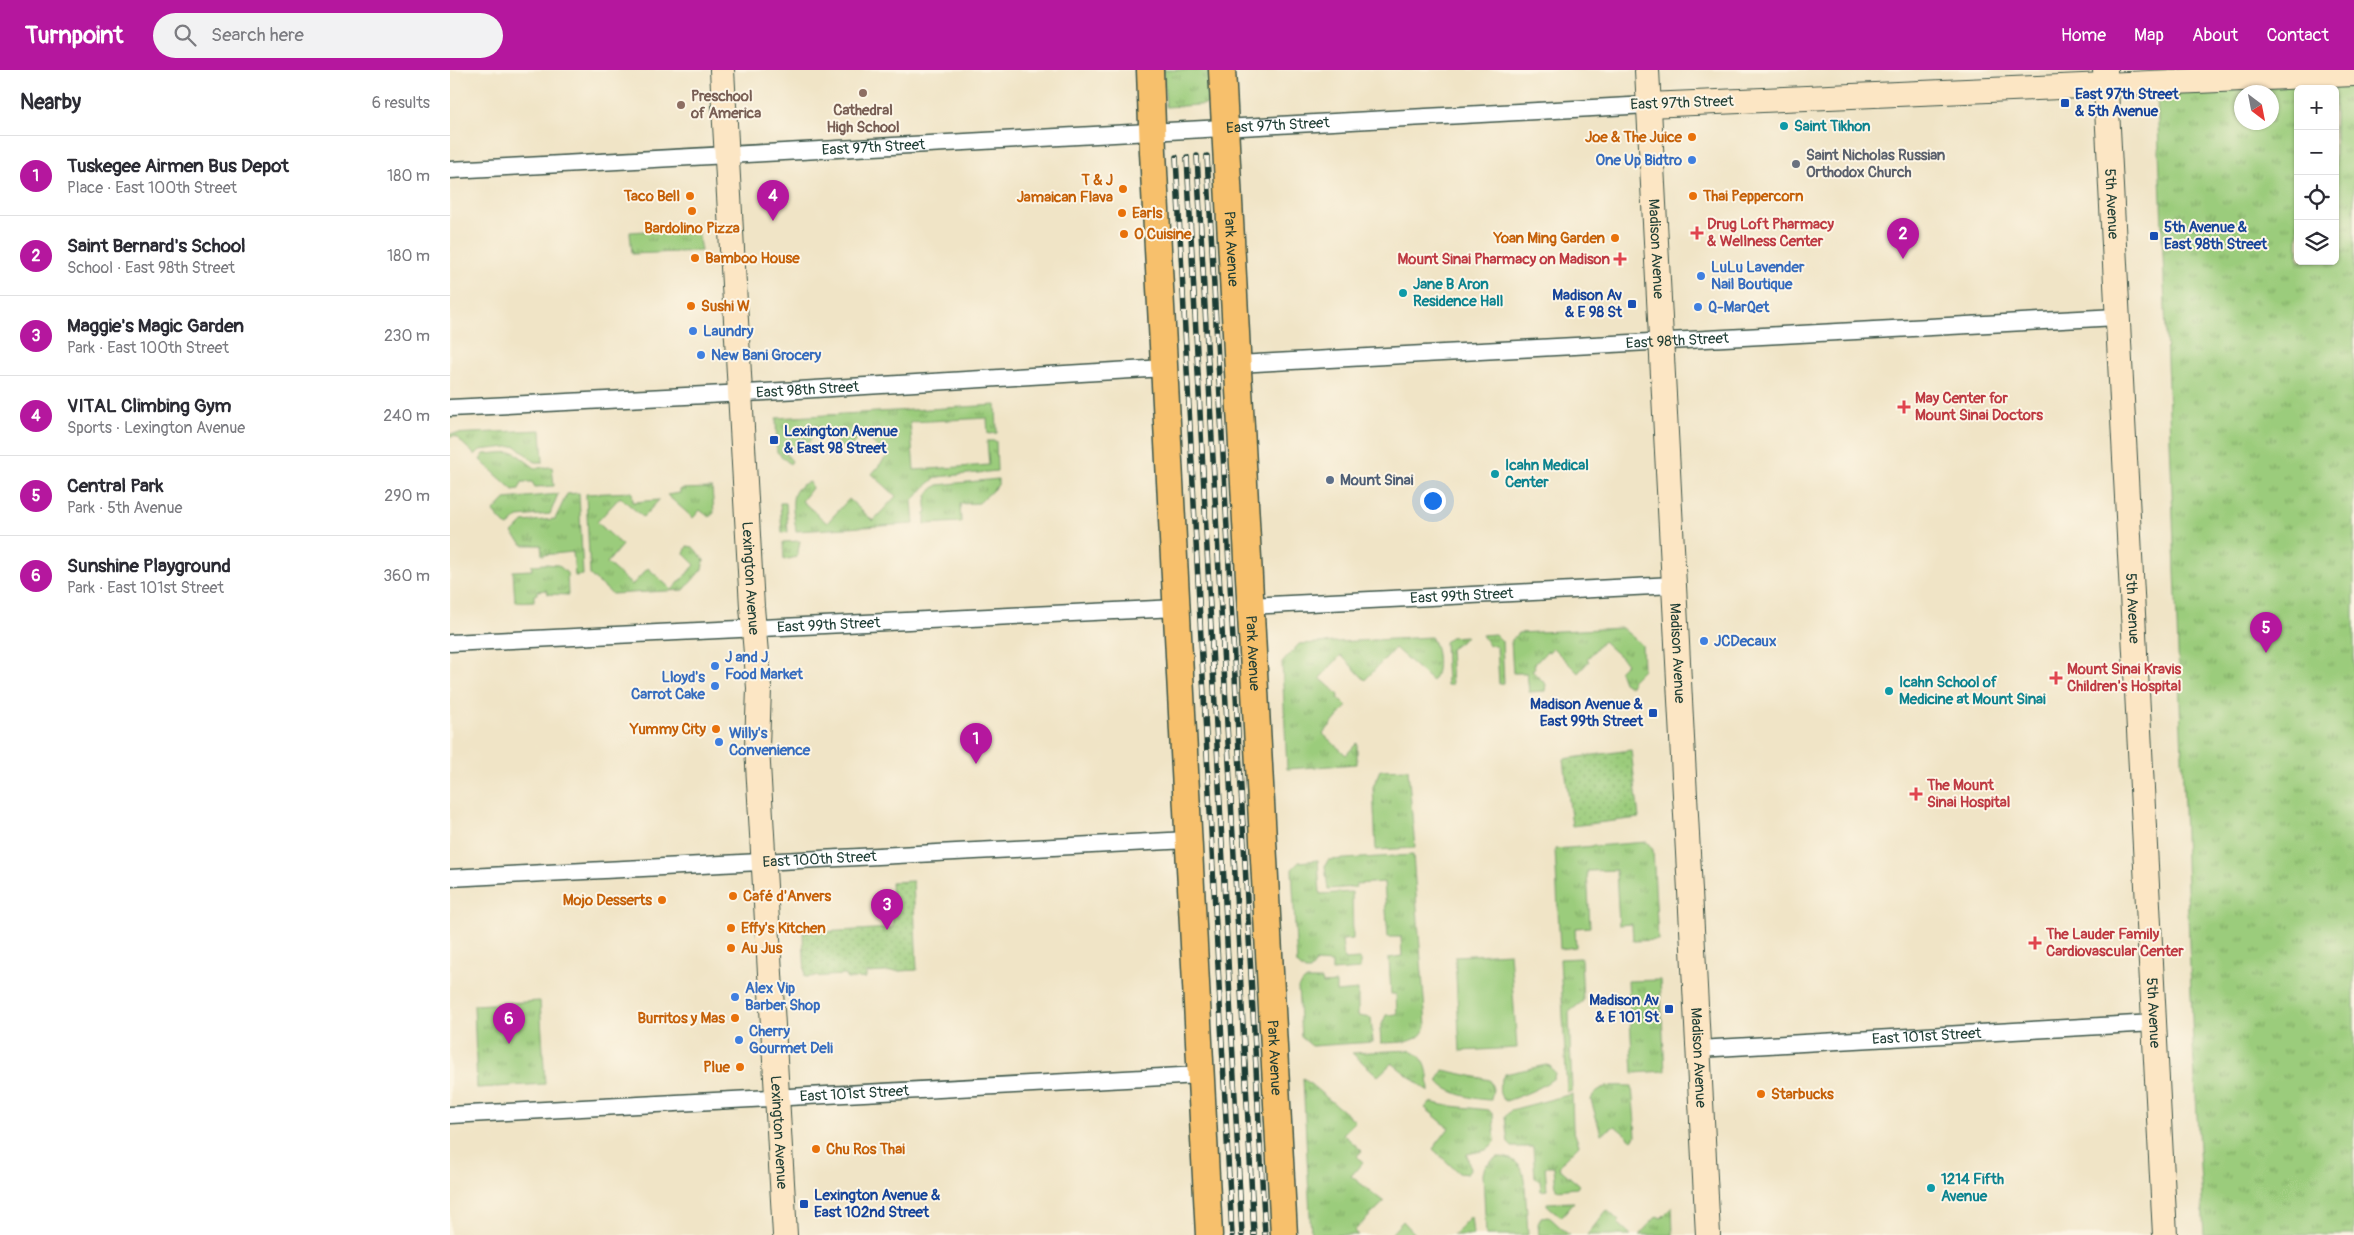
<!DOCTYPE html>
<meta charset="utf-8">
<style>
body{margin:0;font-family:Pangolin,sans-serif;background:#f2f2f3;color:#2b2b33}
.controls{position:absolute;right:15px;top:15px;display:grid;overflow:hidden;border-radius:8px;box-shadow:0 1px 4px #0004}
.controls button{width:45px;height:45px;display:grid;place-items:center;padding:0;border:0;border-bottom:1px solid #e1e1e2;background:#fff;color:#2b2b33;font:25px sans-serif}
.compass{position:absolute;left:1784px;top:15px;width:45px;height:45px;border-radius:50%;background:#fff;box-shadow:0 1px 4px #0004;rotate:148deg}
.you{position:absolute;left:982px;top:430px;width:18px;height:18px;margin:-12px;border:4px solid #fff;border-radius:50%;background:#1a73e8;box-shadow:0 0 0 8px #1a73e833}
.badge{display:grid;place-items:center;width:32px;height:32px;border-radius:50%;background:#b5179e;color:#fff;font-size:16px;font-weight:700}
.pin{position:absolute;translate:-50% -41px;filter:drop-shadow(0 1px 2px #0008)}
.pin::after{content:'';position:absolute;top:26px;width:18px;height:15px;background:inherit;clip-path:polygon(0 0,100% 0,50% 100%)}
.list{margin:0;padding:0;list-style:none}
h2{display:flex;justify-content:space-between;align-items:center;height:65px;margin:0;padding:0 20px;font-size:21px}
h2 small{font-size:16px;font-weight:400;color:#7c7c81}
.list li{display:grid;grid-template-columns:32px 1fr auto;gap:15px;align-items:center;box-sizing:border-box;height:80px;padding:0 20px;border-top:1px solid #e1e1e2}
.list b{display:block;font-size:19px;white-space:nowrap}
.list p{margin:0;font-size:16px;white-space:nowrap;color:#7c7c81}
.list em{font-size:16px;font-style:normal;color:#7c7c81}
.icon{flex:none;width:28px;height:28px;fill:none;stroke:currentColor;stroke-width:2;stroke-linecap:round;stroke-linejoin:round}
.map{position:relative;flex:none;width:1904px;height:1165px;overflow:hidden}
header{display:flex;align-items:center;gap:30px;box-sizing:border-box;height:70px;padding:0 25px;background:#b5179e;color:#fff}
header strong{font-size:24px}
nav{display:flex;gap:28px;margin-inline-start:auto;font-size:18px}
.search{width:350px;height:45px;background:#f2f2f3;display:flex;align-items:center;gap:12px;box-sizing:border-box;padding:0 18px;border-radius:28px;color:#7c7c81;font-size:19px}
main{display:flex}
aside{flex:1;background:#fff}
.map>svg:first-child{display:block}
</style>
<header>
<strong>Turnpoint</strong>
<div class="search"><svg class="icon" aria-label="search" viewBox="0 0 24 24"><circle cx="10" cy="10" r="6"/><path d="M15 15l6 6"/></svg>Search here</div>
<nav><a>Home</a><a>Map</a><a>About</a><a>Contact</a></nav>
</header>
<main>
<aside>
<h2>Nearby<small>6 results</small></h2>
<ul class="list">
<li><span class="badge">1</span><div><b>Tuskegee Airmen Bus Depot</b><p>Place · East 100th Street</p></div><em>180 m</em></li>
<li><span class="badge">2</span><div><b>Saint Bernard's School</b><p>School · East 98th Street</p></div><em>180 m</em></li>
<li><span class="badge">3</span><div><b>Maggie's Magic Garden</b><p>Park · East 100th Street</p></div><em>230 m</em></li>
<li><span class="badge">4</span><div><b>VITAL Climbing Gym</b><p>Sports · Lexington Avenue</p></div><em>240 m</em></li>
<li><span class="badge">5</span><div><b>Central Park</b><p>Park · 5th Avenue</p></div><em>290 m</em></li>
<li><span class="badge">6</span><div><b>Sunshine Playground</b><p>Park · East 101st Street</p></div><em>360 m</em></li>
</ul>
</aside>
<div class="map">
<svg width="1904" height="1165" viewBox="0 0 1904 1165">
<defs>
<pattern id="grass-tufts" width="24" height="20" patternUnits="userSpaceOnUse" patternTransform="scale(1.25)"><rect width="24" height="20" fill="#9bcc7b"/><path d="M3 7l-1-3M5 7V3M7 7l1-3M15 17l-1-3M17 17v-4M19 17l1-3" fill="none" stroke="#7ea766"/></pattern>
<pattern id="garden-dots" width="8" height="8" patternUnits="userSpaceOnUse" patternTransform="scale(1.25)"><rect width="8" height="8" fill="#9bcc7b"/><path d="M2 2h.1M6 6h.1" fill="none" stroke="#7ea766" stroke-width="1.8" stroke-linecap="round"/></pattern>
</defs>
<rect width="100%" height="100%" fill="#fcf5e5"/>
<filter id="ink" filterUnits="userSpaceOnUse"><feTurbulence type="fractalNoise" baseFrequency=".02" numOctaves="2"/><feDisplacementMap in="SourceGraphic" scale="10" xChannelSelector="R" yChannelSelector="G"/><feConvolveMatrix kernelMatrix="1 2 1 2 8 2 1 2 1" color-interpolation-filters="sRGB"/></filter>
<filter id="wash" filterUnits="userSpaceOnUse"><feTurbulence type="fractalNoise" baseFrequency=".0096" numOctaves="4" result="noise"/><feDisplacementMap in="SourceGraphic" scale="20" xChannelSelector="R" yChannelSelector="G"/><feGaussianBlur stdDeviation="1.12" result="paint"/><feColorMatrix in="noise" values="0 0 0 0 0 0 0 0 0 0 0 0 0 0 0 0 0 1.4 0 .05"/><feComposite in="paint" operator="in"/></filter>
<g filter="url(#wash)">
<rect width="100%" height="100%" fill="#f0e4c6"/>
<!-- grass -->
<path fill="url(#grass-tufts)" stroke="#5d8458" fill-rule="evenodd" d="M713 0H762L764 34 716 37Z
M1706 0H1904V1165H1754L1743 976ZM1848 19H1885V191H1848ZM1792 22H1822V52H1792Z
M247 158 251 181 182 184 180 162Z
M546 335 547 363 538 364 537 348 460 352 464 400 539 395 537 371H546L547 401 488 407 479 413 462 431 464 454 346 461C344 441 335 418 360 412L362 418 352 431 377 453 399 429 423 451 446 426 422 404 437 386 413 363 396 381 371 358 349 383 341 378 336 384 342 391 340 394 327 382 326 348Z
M91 360 93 392H85L66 376 30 380 25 385 5 366 0 367V364Z
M64 382 85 398 102 397 104 416 85 417 82 412H72L69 419 63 420 30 390 34 384Z
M548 409V415L529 433 510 434 511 452 475 454V444L477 443C475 430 474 424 488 415Z
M262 418 264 443 259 447 250 440 243 448 217 425 230 423V419Z
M182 422 183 432 209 430 193 447 170 427 147 452 172 475 157 493 182 515 198 498 222 520 245 495 234 484 237 476 243 477 254 490 252 499 234 520 162 524 140 505 136 424Z
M129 423 133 505 125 506 123 482 92 485 91 475H73L62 463 73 452 105 449 117 424Z
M108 424 100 444 68 447 57 457 43 442 55 429Z
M330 433H336L338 462 332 463Z
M350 471 347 487 334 490 333 472Z
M95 494 108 495 117 503 118 525 98 524 97 520 87 521V524L84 525V531L65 532 63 501 82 500V495Z
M1172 558 1192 575 1193 599 1181 611 1183 613 1180 616 1173 612 1169 601 1177 593 1153 571 1137 589 1139 591 1128 603 1103 578 1099 582 1097 581 1084 595 1085 597 1082 601 1096 614 1095 621 1079 622 1077 603H1063L1061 571 1068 563Z
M1045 564 1052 571 1054 613 1049 614 1047 577 1038 574 1032 565Z
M1016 566 1011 572 1000 579 1002 615H997L995 572 1000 567Z
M981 567C988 577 991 602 982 611L945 578 915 610 891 585 870 608 889 625 888 628 897 636 873 664 896 685 907 673V694L837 699 832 593 849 574Z
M958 699 965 778 926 780 923 717 930 700Z
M1197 772 1203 780 1208 870 1183 871 1182 854 1169 855 1166 800 1137 801 1140 857 1125 858 1126 877 1110 879 1105 779Z
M963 785 976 956C970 975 948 972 931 973L930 959 936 945 947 944 946 924H941L939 888 952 886 951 867H938L934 812 906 814V817L878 819 875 796 878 790Z
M868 790 870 824 902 822 903 869 892 870 894 890 910 889V899L882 901V893L866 892 860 901H855L847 894 842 799 849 792Z
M1131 888 1133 931 1119 942 1122 1021 1117 1022 1110 889Z
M855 910H872L873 914 886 913V922L908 920V946L921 948 923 972 862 976 851 967 848 917Z
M1210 910 1215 1001 1183 1003 1178 911Z
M90 931 95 1014 27 1018 24 935Z
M959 980C979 988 978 1003 979 1022L942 993 928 1006 902 983Z
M1096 995 1100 996 1105 1003 1104 1008C1090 1019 1073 1025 1056 1031 1046 1026 1049 1011 1055 1004Z
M993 1000 1040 1010 1043 1019 1041 1030C1028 1030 993 1023 988 1010Z
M853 1008 905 1051 893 1064 912 1081 907 1086 913 1092 901 1106 934 1132 904 1161 908 1165H861Z
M1182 1016 1186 1066 1182 1070 1165 1056 1151 1064 1141 1030C1147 1013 1167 1016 1182 1016Z
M1122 1024 1123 1059 1129 1075 1111 1093 1109 1098 1129 1115 1127 1118 1106 1120 1104 1097H1095L1097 1120 1091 1121 1090 1110 1085 1108 1083 1077H1062L1058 1073 1055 1047 1061 1040Z
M980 1032 992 1035 1039 1040 1043 1045 1045 1072 1036 1080 1017 1084 1020 1100 1017 1104 1009 1103 983 1079 999 1058 975 1038Z
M1047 1087C1057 1087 1065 1089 1071 1098 1076 1106 1077 1152 1078 1165H1036L1033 1104 1035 1096Z
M1124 1132 1111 1147 1097 1135V1133Z
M1222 1137 1223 1165H1189L1207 1146 1211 1148Z
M1157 1140 1169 1151 1168 1153 1181 1165H1137Z
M1021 1146 1023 1165H1003Z
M1098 1146 1119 1165H1089L1088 1154 1091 1147Z
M953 1151 966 1165H943L942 1163Z"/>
<!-- garden -->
<path fill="url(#garden-dots)" stroke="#5d8458" d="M1181 680 1189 748 1122 756 1114 689Z
M463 811 467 900 416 903V908L397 909 396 905 355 907 353 863 443 858 441 812Z"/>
<!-- pitch -->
<path fill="#9bcc7b" stroke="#5d8458" d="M1060 883 1067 978 1010 981 1005 886Z"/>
</g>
<g filter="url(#ink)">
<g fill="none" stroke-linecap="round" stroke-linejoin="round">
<!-- minor casing -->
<g stroke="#3e564a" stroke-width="19">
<g id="minor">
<path id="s1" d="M0 100 1198 35"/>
<path id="s2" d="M788 294 1667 247"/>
<path id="s3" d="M0 338 315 322 715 298"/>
<path id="s4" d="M800 536 1224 515"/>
<path id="s5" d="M0 573 727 538"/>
<path id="s6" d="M0 808 738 770"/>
<path id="s7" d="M1248 979 1704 953"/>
<path id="s8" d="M0 1045 750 1005"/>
</g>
</g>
<!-- secondary casing -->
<g stroke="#3e564a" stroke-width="26">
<g id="secondary">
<path id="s9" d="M272 0 302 537 309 618 307 677 335 1165"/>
<path id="s10" d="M1197 0 1258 1165"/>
<path id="s11" d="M1655 0 1715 1165"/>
<path d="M1198 35 1904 4"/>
</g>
</g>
<!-- primary casing -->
<g stroke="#3e564a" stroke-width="29">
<g id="primary">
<path d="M700 0 703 82 759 1165"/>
<path id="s12" d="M772 0 834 1165"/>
</g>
</g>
<!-- minor -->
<use href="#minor" stroke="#fff" stroke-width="16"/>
<!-- secondary -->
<use href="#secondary" stroke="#fce6c4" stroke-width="24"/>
<!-- primary -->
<use href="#primary" stroke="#f7c06c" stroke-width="26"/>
<!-- rail casing -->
<g stroke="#1f3d34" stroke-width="5.5">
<path id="rail" d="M747 86 804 1165
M757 86 815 1165
M726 87 782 1165
M737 87 792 1165"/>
</g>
<!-- rail -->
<use href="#rail" stroke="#fcf5e5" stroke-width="4" stroke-dasharray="11" stroke-linecap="butt"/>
</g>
</g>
<!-- markers -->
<g fill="#8d6e63" stroke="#fcf5e5" stroke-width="2">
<circle cx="413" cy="23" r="5"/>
<circle cx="231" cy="35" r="5"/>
</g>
<g fill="#1a4fb4" stroke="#fcf5e5" stroke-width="2">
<rect x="1610" y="28" width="10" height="10" rx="2.5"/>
<rect x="1699" y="161" width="10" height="10" rx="2.5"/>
<rect x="1177" y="229" width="10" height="10" rx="2.5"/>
<rect x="319" y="365" width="10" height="10" rx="2.5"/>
<rect x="1198" y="638" width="10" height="10" rx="2.5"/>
<rect x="1214" y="934" width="10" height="10" rx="2.5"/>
<rect x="349" y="1129" width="10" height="10" rx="2.5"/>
</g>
<g fill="#0f9aa8" stroke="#fcf5e5" stroke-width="2">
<circle cx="1334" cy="56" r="5"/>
<circle cx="953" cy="223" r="5"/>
<circle cx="1045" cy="404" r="5"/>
<circle cx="1439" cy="621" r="5"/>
<circle cx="1481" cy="1118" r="5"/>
</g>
<g fill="#e8710a" stroke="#fcf5e5" stroke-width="2">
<circle cx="1242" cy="67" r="5"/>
<circle cx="673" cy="119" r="5"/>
<circle cx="240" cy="126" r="5"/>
<circle cx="1243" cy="126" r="5"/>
<circle cx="242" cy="141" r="5"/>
<circle cx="672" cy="143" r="5"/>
<circle cx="674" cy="164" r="5"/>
<circle cx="1165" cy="168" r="5"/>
<circle cx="245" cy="188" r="5"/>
<circle cx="241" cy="236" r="5"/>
<circle cx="266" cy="659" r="5"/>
<circle cx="283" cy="826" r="5"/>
<circle cx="212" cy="830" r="5"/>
<circle cx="281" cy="858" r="5"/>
<circle cx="281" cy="878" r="5"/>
<circle cx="285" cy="948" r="5"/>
<circle cx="290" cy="997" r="5"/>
<circle cx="1311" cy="1024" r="5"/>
<circle cx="366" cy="1079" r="5"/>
</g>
<g fill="#3f7fe0" stroke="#fcf5e5" stroke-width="2">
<circle cx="1242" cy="90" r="5"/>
<circle cx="1251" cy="206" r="5"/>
<circle cx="1248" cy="237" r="5"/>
<circle cx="243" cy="261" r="5"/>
<circle cx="251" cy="285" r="5"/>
<circle cx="1254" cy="571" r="5"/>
<circle cx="265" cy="596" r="5"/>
<circle cx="265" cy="616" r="5"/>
<circle cx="269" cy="672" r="5"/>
<circle cx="285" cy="927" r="5"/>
<circle cx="289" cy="970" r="5"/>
</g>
<circle fill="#6b7280" stroke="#fcf5e5" stroke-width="2" cx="1346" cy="94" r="5"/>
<g fill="#e0444e" stroke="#fcf5e5" stroke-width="2">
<path d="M1244.5 155.5h5v5h5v5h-5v5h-5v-5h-5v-5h5z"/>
<path d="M1167.5 181.5h5v5h5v5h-5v5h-5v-5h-5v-5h5z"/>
<path d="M1451.5 329.5h5v5h5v5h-5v5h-5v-5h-5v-5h5z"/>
<path d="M1603.5 600.5h5v5h5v5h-5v5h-5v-5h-5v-5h5z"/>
<path d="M1463.5 716.5h5v5h5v5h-5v5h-5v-5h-5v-5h5z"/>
<path d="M1582.5 865.5h5v5h5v5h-5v5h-5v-5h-5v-5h5z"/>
</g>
<circle fill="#5c6f8a" stroke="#fcf5e5" stroke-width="2" cx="880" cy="410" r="5"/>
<g text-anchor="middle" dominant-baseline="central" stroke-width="4" stroke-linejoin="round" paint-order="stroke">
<!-- transit labels -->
<g font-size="15" font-weight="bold" fill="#164399" stroke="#fcf5e5" text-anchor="start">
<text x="1625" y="24">East 97th Street<tspan x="1625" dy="17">&amp; 5th Avenue</tspan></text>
<text x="1714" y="157">5th Avenue &amp;<tspan x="1714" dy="17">East 98th Street</tspan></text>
<text x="1172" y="225" text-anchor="end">Madison Av<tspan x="1172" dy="17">&amp; E 98 St</tspan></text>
<text x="334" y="361">Lexington Avenue<tspan x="334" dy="17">&amp; East 98 Street</tspan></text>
<text x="1193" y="634" text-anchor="end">Madison Avenue &amp;<tspan x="1193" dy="17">East 99th Street</tspan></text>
<text x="1209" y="930" text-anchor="end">Madison Av<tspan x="1209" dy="17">&amp; E 101 St</tspan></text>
<text x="364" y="1125">Lexington Avenue &amp;<tspan x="364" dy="17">East 102nd Street</tspan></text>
</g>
<!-- education labels -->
<g font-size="15" font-weight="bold" fill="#785e54" stroke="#fcf5e5" text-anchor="start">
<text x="241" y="26">Preschool<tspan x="241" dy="17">of America</tspan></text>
<text x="413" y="40" text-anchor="middle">Cathedral<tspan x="413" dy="17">High School</tspan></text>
</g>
<!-- street labels -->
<g font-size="15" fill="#1f3d34" stroke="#fcf5e5">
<text transform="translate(1232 33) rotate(-2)">East 97th Street</text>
<text stroke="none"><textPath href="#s1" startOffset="829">East 97th Street</textPath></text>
<text stroke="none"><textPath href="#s1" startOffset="424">East 97th Street</textPath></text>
<text stroke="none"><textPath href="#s11" startOffset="134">5th Avenue</textPath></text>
<text stroke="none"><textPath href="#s12" startOffset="179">Park Avenue</textPath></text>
<text stroke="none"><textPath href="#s10" startOffset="179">Madison Avenue</textPath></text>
<text stroke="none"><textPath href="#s2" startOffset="440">East 98th Street</textPath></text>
<text stroke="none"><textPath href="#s3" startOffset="358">East 98th Street</textPath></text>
<text stroke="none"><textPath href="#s9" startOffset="509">Lexington Avenue</textPath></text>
<text stroke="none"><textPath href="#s4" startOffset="212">East 99th Street</textPath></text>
<text stroke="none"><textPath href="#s11" startOffset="539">5th Avenue</textPath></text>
<text stroke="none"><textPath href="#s5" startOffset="379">East 99th Street</textPath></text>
<text stroke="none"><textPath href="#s10" startOffset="584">Madison Avenue</textPath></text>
<text stroke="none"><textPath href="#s12" startOffset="584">Park Avenue</textPath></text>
<text stroke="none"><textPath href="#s6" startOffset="370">East 100th Street</textPath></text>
<text stroke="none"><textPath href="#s11" startOffset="944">5th Avenue</textPath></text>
<text stroke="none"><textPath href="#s7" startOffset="229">East 101st Street</textPath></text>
<text stroke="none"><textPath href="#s12" startOffset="989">Park Avenue</textPath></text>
<text stroke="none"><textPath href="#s10" startOffset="989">Madison Avenue</textPath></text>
<text stroke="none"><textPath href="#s8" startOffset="405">East 101st Street</textPath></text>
<text stroke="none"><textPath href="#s9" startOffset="1064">Lexington Avenue</textPath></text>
</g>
<!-- culture labels -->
<g font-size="15" font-weight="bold" fill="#0d838f" stroke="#fcf5e5" text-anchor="start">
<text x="1344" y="56">Saint Tikhon</text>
<text x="963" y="214">Jane B Aron<tspan x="963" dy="17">Residence Hall</tspan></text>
<text x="1055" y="395">Icahn Medical<tspan x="1055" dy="17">Center</tspan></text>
<text x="1449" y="612">Icahn School of<tspan x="1449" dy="17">Medicine at Mount Sinai</tspan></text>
<text x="1491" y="1109">1214 Fifth<tspan x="1491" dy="17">Avenue</tspan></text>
</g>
<!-- food labels -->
<g font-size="15" font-weight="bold" fill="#c56008" stroke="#fcf5e5" text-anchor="start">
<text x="1232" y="67" text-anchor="end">Joe &amp; The Juice</text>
<text x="663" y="110" text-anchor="end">T &amp; J<tspan x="663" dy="17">Jamaican Flava</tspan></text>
<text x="230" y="126" text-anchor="end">Taco Bell</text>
<text x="1253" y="126">Thai Peppercorn</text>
<text x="682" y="143">Earls</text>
<text x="242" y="158" text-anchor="middle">Bardolino Pizza</text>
<text x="684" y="164">O Cuisine</text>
<text x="1155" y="168" text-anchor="end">Yoan Ming Garden</text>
<text x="255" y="188">Bamboo House</text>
<text x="251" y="236">Sushi W</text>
<text x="256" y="659" text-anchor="end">Yummy City</text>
<text x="293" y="826">Café d'Anvers</text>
<text x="202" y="830" text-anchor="end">Mojo Desserts</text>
<text x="291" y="858">Effy's Kitchen</text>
<text x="291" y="878">Au Jus</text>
<text x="275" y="948" text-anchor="end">Burritos y Mas</text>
<text x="280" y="997" text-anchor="end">Plue</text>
<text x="1321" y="1024">Starbucks</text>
<text x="376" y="1079">Chu Ros Thai</text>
</g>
<!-- worship labels -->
<g font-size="15" font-weight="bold" fill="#5b616d" stroke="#fcf5e5" text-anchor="start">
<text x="1356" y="85">Saint Nicholas Russian<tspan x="1356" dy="17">Orthodox Church</tspan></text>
</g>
<!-- shop labels -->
<g font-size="15" font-weight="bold" fill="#366cbe" stroke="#fcf5e5" text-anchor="start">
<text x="1232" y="90" text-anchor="end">One Up Bidtro</text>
<text x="1261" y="197">LuLu Lavender<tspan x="1261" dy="17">Nail Boutique</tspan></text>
<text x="1258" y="237">Q-MarQet</text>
<text x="253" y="261">Laundry</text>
<text x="261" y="285">New Bani Grocery</text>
<text x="1264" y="571">JCDecaux</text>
<text x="275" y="587">J and J<tspan x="275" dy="17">Food Market</tspan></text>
<text x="255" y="607" text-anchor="end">Lloyd's<tspan x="255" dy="17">Carrot Cake</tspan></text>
<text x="279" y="663">Willy's<tspan x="279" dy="17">Convenience</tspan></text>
<text x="295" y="918">Alex Vip<tspan x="295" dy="17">Barber Shop</tspan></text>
<text x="299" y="961">Cherry<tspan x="299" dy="17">Gourmet Deli</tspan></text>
</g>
<!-- health labels -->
<g font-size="15" font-weight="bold" fill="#be3a42" stroke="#fcf5e5" text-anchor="start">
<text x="1257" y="154">Drug Loft Pharmacy<tspan x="1257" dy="17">&amp; Wellness Center</tspan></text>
<text x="1160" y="189" text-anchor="end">Mount Sinai Pharmacy on Madison</text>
<text x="1465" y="328">May Center for<tspan x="1465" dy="17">Mount Sinai Doctors</tspan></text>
<text x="1617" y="599">Mount Sinai Kravis<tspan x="1617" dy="17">Children's Hospital</tspan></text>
<text x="1477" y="715">The Mount<tspan x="1477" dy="17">Sinai Hospital</tspan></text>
<text x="1596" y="864">The Lauder Family<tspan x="1596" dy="17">Cardiovascular Center</tspan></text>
</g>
<!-- service labels -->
<g font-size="15" font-weight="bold" fill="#4e5e75" stroke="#fcf5e5" text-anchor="start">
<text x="890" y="410">Mount Sinai</text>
</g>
</g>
</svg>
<div class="controls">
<button>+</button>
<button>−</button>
<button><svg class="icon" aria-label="locate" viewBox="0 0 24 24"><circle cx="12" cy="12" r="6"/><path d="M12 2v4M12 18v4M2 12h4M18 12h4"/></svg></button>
<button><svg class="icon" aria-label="layers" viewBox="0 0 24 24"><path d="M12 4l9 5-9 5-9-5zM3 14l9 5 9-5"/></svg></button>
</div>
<svg class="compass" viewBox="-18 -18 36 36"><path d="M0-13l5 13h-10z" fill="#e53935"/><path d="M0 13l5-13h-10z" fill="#7c7c81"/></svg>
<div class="you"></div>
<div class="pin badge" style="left:526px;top:694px">1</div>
<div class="pin badge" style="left:1453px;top:189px">2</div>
<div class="pin badge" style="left:437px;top:860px">3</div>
<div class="pin badge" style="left:323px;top:151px">4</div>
<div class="pin badge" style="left:1816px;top:583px">5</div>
<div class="pin badge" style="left:59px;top:974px">6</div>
</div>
</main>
